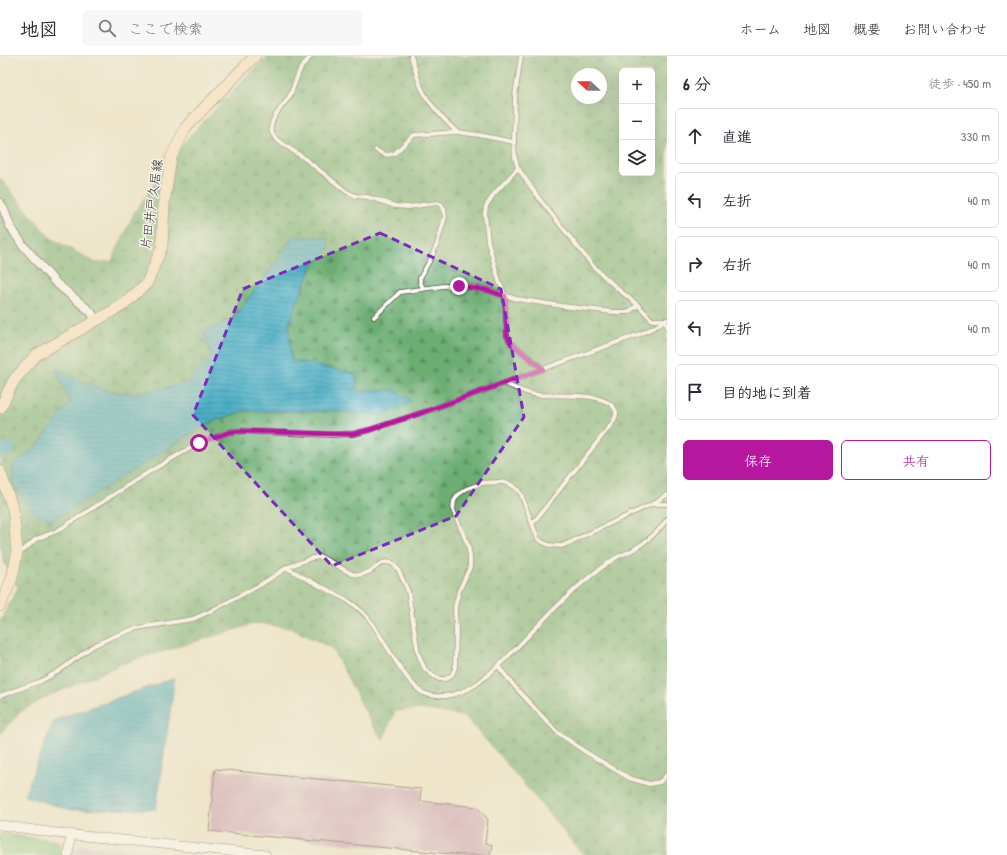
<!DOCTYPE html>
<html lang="ja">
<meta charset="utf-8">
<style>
body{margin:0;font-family:"Patrick Hand","Klee One",sans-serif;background:#f7f7f7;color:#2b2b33}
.controls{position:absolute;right:12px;top:12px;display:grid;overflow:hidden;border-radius:6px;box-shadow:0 4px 16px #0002}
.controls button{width:36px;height:36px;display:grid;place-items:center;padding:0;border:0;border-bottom:1px solid #e1e1e2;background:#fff;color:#2b2b33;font:20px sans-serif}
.compass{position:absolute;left:571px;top:12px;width:36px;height:36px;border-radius:50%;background:#fff;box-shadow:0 4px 16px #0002;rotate:292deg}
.stop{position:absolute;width:12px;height:12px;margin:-9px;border:3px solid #b5179e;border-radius:50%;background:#fff}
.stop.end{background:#b5179e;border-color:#fff;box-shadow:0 1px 4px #0008}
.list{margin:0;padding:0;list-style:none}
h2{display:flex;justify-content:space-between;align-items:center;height:52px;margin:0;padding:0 16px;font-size:17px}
h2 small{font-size:13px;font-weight:400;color:#7c7c81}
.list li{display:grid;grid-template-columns:26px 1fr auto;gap:12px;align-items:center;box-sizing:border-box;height:56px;margin:0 8px 8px;padding:0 8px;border:1px solid #e1e1e2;border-radius:6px}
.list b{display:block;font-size:15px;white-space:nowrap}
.list em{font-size:13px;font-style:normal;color:#7c7c81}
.actions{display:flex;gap:8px;padding:12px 16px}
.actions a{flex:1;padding:9px 0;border:1px solid #b5179e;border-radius:6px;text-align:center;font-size:14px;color:#b5179e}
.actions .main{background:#b5179e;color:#fff}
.icon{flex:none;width:22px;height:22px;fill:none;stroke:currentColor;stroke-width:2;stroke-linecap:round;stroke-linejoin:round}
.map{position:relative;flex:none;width:667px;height:799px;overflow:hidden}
header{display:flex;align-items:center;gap:24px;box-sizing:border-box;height:56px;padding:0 20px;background:#fff;border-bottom:1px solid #e1e1e2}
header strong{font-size:19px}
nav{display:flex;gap:22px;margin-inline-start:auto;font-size:14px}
.search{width:280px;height:36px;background:#f7f7f7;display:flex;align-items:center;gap:10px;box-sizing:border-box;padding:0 14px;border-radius:6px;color:#7c7c81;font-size:15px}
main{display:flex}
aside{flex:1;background:#fff}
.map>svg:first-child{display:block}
</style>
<header>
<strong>地図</strong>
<div class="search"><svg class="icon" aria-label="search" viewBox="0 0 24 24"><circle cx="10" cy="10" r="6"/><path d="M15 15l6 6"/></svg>ここで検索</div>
<nav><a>ホーム</a><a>地図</a><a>概要</a><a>お問い合わせ</a></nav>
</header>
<main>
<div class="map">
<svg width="667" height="799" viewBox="0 0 667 799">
<defs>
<pattern id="grass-tufts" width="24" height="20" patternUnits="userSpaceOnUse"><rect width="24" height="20" fill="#85ca84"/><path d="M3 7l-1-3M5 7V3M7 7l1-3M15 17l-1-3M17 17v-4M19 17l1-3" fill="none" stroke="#6ea46b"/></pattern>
<pattern id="forest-firs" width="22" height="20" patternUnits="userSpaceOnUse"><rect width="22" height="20" fill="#6cae72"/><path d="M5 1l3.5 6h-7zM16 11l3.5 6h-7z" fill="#5a8e5d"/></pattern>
<pattern id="water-rules" width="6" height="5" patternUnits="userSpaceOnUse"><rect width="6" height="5" fill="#45adc4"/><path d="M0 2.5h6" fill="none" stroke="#3b8d9f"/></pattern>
</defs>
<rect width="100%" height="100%" fill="#f6f6f2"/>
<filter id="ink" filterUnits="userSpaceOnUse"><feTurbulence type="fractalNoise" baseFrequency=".025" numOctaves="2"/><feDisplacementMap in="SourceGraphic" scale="8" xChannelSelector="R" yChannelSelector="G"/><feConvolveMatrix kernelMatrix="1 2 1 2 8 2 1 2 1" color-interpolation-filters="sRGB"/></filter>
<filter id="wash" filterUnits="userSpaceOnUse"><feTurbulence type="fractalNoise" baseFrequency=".012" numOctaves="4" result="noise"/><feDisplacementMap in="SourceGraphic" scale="16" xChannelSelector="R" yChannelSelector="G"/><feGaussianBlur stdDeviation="0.9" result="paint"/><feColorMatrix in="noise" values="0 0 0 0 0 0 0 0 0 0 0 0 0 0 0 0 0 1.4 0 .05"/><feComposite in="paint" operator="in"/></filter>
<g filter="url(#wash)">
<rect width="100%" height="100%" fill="#efe5cb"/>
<!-- industrial -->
<path fill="#cbbfd5" d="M83 789 177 799H73V795Z"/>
<!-- grass -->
<path fill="url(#grass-tufts)" stroke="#607a51" d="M0 778 57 785 65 795 64 799H0Z"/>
<!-- forest -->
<path fill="url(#forest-firs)" stroke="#546c48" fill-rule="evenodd" d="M268 0H667V799H586L578 793 532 737 466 661 424 653 395 655 383 683 373 670 332 592 290 572 257 567 124 607 44 642 20 656 0 678V565L18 532 4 506 0 486V122L49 181 96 207 112 205 134 157 188 82 249 18ZM622 15H652V117H622ZM577 18H601V42H577ZM294 180 330 192 312 210 289 267 291 304 355 318 357 335 395 334 382 358 327 355H243L207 368 13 427V409L37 390 70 346 55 313 103 334 133 338 185 328 212 301 204 277 236 260Z"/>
<!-- water -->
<path fill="url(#water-rules)" stroke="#406c71" d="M294 180 327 181 330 192 312 210 289 267 291 304 356 318 357 335 395 334 412 346 382 358 327 355H243L207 368 51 465 30 453 13 427V409L37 390 70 346 55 313 103 334 133 338 185 328 212 301 204 277 236 260Z
M175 622 156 753 71 754 24 740 54 664Z"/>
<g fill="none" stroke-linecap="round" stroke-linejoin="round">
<!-- river -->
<path stroke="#45adc4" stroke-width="13" d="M1 395 9 393"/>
</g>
<g id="blocks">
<!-- building -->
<path fill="#c694b5" d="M215 713 421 733 420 745 477 751 488 764 485 787 492 789 490 799H462L209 775Z"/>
</g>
</g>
<g filter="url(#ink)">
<use href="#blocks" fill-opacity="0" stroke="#564638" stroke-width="1"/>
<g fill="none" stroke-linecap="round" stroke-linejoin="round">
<!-- service casing -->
<g stroke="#564638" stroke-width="5.5">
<path id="service" d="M311 0C308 4 304 7 301 12 296 21 294 32 289 41 284 49 275 57 272 67 270 73 272 79 277 84L304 102 347 136 356 140 367 141 378 144 395 150 408 151 437 147 441 148 444 153 445 161 437 188 431 202 420 222V226L423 232
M411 0C415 11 417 23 422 33 430 50 444 64 457 76
M521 0 515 40 514 86 515 102 518 112 538 141 593 210 619 234 638 249 652 264H667
M376 94C383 98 387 101 395 97L414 79 457 76 479 79 514 86
M518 112 494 138 486 150 485 158 488 186 499 225 505 240 507 280 511 287 543 313
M374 261 400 236 443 230H459L472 231 487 234 517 243 562 250 613 256H628L638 249
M664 264 667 270
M504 327C515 332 526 338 539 339 556 340 611 335 616 356 617 361 613 366 610 370L533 467
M652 448H667
M19 497 26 492 36 483 57 475 152 414 199 387 230 376 240 375 332 379 353 378 369 374 424 356 640 278 657 270 664 264
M286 511C297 518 307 523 318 529 338 539 359 548 372 567 385 586 395 607 410 625 414 629 418 635 424 637 441 645 464 637 478 627 495 614 510 599 525 583 553 554 582 523 617 501 622 499 626 497 631 495 645 487 658 477 667 463
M498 610 515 631 557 676 584 695 629 722 649 728 660 726 667 719
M0 640 41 625 59 615 93 590 112 581 137 572 193 563 211 555 260 529 288 511 312 502 321 501 352 518 360 519 371 515 380 508 385 506 392 507 398 513 408 535 418 597 422 607 425 613 432 619 439 623H446L452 619 455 612 456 576 455 551 459 535 470 511V500L468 489 453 454 454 445 458 439 466 433 482 427 500 426 508 427 516 432 521 438 538 483C547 490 551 489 562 490L652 448 667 439"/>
</g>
<!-- minor casing -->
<g stroke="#564638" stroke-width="10">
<path id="minor" d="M0 147 4 154 10 170 22 188 55 226 91 256 96 264"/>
</g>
<!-- tertiary casing -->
<g stroke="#564638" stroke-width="10">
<path id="tertiary" d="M0 769 56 777 266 799
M68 799 71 779"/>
</g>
<!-- secondary casing -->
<g stroke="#564638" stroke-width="12">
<path id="secondary" d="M0 352 14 324 36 299 123 249 147 227 162 191 164 148 171 102 186 71 207 49 255 0
M0 415 13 454 15 471 17 498 12 522 0 550"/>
</g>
<!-- service -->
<use href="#service" stroke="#fff" stroke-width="4"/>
<!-- minor -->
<use href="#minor" stroke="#fff" stroke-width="8"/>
<!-- tertiary -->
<use href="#tertiary" stroke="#fff" stroke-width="9"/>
<!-- secondary -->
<use href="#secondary" stroke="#fee5c5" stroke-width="11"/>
</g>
</g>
<g fill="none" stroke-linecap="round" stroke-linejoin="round" filter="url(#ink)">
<!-- route -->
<path stroke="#b5179e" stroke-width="5" d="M199 387 230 376 240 375 332 378H353L369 374 424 356 543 313 511 287 507 280 505 240 487 234 459 230"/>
</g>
<!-- marked area -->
<path d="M0 0H667V799H0ZM380 177 501 233 524 361 456 460 332 510 193 359 243 233Z" fill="#efe5cb" fill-opacity=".55" fill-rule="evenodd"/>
<path fill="none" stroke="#7b2cbf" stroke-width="3" stroke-dasharray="8 5" stroke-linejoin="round" d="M380 177 501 233 524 361 456 460 332 510 193 359 243 233Z"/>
<g text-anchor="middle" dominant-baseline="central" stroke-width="3" stroke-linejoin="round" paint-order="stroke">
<!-- street labels -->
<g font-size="13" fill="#3b2a1e" stroke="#f6f6f2">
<text transform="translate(151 148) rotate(-82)">片田井戸久居線</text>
</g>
</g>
</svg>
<div class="controls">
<button>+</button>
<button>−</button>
<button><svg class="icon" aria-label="layers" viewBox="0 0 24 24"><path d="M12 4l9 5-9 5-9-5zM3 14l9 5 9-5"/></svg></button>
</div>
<svg class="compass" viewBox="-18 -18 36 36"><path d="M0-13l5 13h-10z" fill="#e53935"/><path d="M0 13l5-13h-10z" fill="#7c7c81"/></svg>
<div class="stop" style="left:199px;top:387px"></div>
<div class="stop end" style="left:459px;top:230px"></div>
</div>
<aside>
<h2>6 分<small>徒歩 · 450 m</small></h2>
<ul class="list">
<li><svg class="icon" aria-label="ahead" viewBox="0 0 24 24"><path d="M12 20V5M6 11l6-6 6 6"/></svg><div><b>直進</b></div><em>330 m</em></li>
<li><svg class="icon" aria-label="left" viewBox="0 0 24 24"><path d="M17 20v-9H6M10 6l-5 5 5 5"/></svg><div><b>左折</b></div><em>40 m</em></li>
<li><svg class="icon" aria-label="right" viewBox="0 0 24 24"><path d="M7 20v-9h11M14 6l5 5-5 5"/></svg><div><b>右折</b></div><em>40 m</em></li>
<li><svg class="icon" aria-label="left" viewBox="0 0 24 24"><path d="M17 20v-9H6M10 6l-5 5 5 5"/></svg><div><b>左折</b></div><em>40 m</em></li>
<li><svg class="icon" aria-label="arrive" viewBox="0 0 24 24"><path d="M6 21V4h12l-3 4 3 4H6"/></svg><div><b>目的地に到着</b></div></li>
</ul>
<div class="actions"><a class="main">保存</a><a>共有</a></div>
</aside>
</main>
